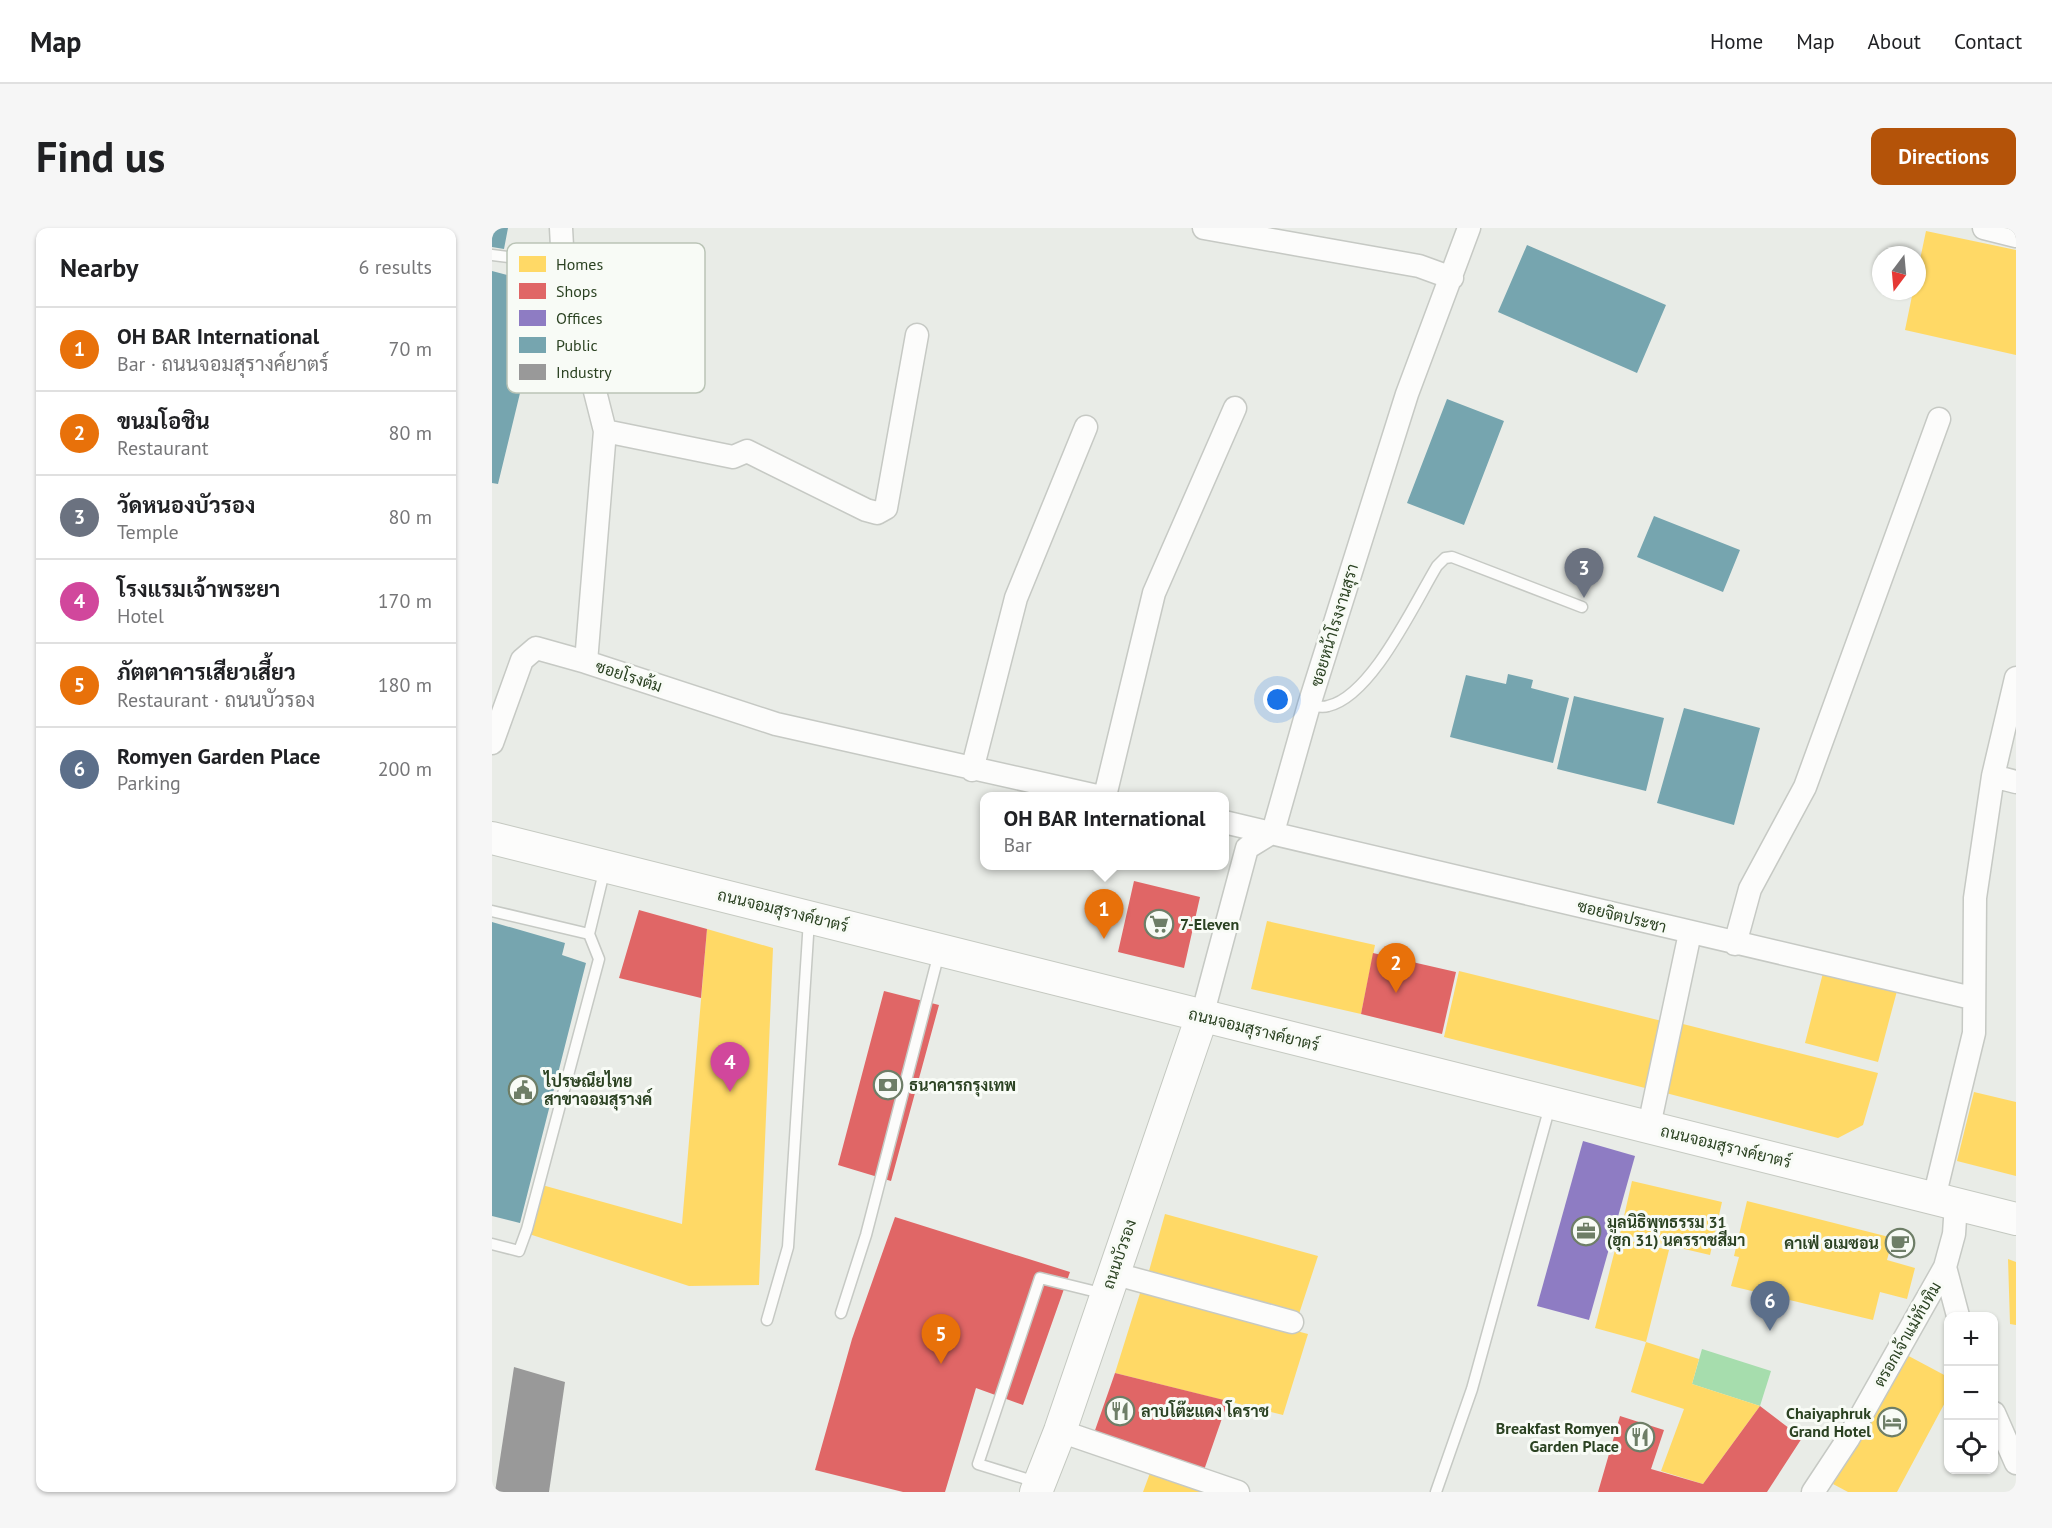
<!DOCTYPE html>
<meta charset="utf-8">
<style>
body{margin:0;font-family:"PT Sans",Sarabun,sans-serif;background:#f6f6f6;color:#202124}
.controls{position:absolute;right:18px;bottom:18px;display:grid;overflow:hidden;border-radius:12px;box-shadow:0 2px 4px #0004}
.controls button{width:54px;height:54px;display:grid;place-items:center;padding:0;border:0;border-bottom:2px solid #e0e0e0;background:#fff;color:#202124;font:30px sans-serif}
.compass{position:absolute;left:1380px;top:18px;width:54px;height:54px;border-radius:50%;background:#fff;box-shadow:0 2px 4px #0004;rotate:196deg}
.you{position:absolute;left:786px;top:472px;width:21px;height:21px;margin:-15px;border:4px solid #fff;border-radius:50%;background:#1a73e8;box-shadow:0 0 0 9px #1a73e833}
.badge{display:grid;place-items:center;width:39px;height:39px;border-radius:50%;background:#b45309;color:#fff;font-size:20px;font-weight:700}
.pin{position:absolute;translate:-50% -50px;filter:drop-shadow(0 2px 3px #0008)}
.pin::after{content:'';position:absolute;top:32px;width:21px;height:18px;background:inherit;clip-path:polygon(0 0,100% 0,50% 100%)}
.popup{position:absolute;left:488px;top:564px;width:249px;height:78px;box-sizing:border-box;display:grid;place-content:center;border-radius:12px;background:#fff;filter:drop-shadow(0 2px 4px #0005);font-size:20px;white-space:nowrap;color:#757577}
.popup b{font-size:22px;color:#202124}
.popup::after{content:'';position:absolute;left:50%;top:100%;margin-left:-12px;border:12px solid transparent;border-top-color:#fff}
.list{margin:0;padding:0;list-style:none}
h2{display:flex;justify-content:space-between;align-items:center;height:78px;margin:0;padding:0 24px;font-size:26px}
h2 small{font-size:20px;font-weight:400;color:#757577}
.list li{display:grid;grid-template-columns:39px 1fr auto;gap:18px;align-items:center;box-sizing:border-box;height:84px;padding:0 24px;border-top:2px solid #e0e0e0}
.list b{display:block;font-size:22px;white-space:nowrap}
.list p{margin:0;font-size:20px;white-space:nowrap;color:#757577}
.list em{font-size:20px;font-style:normal;color:#757577}
.icon{flex:none;width:33px;height:33px;fill:none;stroke:currentColor;stroke-width:2;stroke-linecap:round;stroke-linejoin:round}
.map{position:relative;flex:none;width:1524px;height:1264px;overflow:hidden;border-radius:12px}
header{display:flex;align-items:center;gap:36px;box-sizing:border-box;height:84px;padding:0 30px;background:#fff;border-bottom:2px solid #e0e0e0}
header strong{font-size:28px}
nav{display:flex;gap:33px;margin-inline-start:auto;font-size:21px}
.intro{display:flex;align-items:center;justify-content:space-between;box-sizing:border-box;height:144px;padding:0 36px}
h1{margin:0;font-size:42px}
.button{padding:15px 27px;border-radius:12px;background:#b45309;color:#fff;font-size:21px;font-weight:700}
main{display:flex;gap:36px;padding:0 36px}
aside{flex:1;background:#fff;border-radius:12px;box-shadow:0 2px 4px #0004}
.map>svg:first-child{display:block}
</style>
<header>
<strong>Map</strong>
<nav><a>Home</a><a>Map</a><a>About</a><a>Contact</a></nav>
</header>
<div class="intro"><h1>Find us</h1><a class="button">Directions</a></div>
<main>
<aside>
<h2>Nearby<small>6 results</small></h2>
<ul class="list">
<li><span class="badge" style="background:#e8710a">1</span><div><b>OH BAR International</b><p>Bar · ถนนจอมสุรางค์ยาตร์</p></div><em>70 m</em></li>
<li><span class="badge" style="background:#e8710a">2</span><div><b>ขนมโอชิน</b><p>Restaurant</p></div><em>80 m</em></li>
<li><span class="badge" style="background:#6b7280">3</span><div><b>วัดหนองบัวรอง</b><p>Temple</p></div><em>80 m</em></li>
<li><span class="badge" style="background:#d1479c">4</span><div><b>โรงแรมเจ้าพระยา</b><p>Hotel</p></div><em>170 m</em></li>
<li><span class="badge" style="background:#e8710a">5</span><div><b>ภัตตาคารเสียวเสี้ยว</b><p>Restaurant · ถนนบัวรอง</p></div><em>180 m</em></li>
<li><span class="badge" style="background:#5c6f8a">6</span><div><b>Romyen Garden Place</b><p>Parking</p></div><em>200 m</em></li>
</ul>
</aside>
<div class="map">
<svg width="1524" height="1264" viewBox="0 0 1524 1264">
<rect width="100%" height="100%" fill="#e9ece7"/>
<!-- water -->
<path fill="#a6ddad" d="M1210 1121 1279 1143 1268 1178 1200 1156Z"/>
<!-- homes -->
<path fill="#ffd966" d="M1434 3 1524 22V127L1413 102 1421 63H1425V46Z
M775 693 883 717 869 786 759 761Z
M215 701 281 720 267 1057 197 1058 37 1006 50 957 190 996Z
M967 743 1174 794 1157 861 952 809Z
M1331 745 1405 763 1386 834 1313 815Z
M1187 795 1386 845 1371 897 1346 910 1170 864Z
M1482 864 1524 874V948L1465 933Z
M1140 953 1230 974 1218 1027 1128 1006Z
M1255 973 1401 1010 1395 1032 1423 1040 1415 1071 1388 1064 1381 1092 1239 1058 1247 1029 1242 1028Z
M673 986 826 1028 806 1089 655 1050Z
M1126 1010 1177 1022 1154 1114 1207 1131 1200 1156 1268 1178 1211 1256 1169 1243 1192 1181 1139 1164 1154 1114 1103 1100Z
M1516 1031 1524 1034V1097L1518 1096Z
M649 1062 816 1106 791 1187 623 1145Z
M1411 1125 1456 1149V1169L1405 1264H1356L1341 1256Z
M658 1245 711 1264H651Z"/>
<!-- shops -->
<path fill="#e06666" d="M642 653 708 669 692 740 626 724Z
M147 682 215 701 209 770 127 750Z
M881 725 964 744 950 806 869 786Z
M392 763 447 777 399 953 346 937Z
M403 989 578 1044 531 1177 484 1160 453 1264H411L323 1242 360 1111Z
M623 1145 736 1173 711 1245 601 1208Z
M1268 1178 1310 1210 1275 1264H1106L1128 1188 1172 1202 1159 1241 1211 1256Z"/>
<!-- offices -->
<path fill="#8e7cc3" d="M1091 913 1143 928 1097 1092 1045 1078Z"/>
<!-- public -->
<path fill="#76a5af" d="M0 0H16L12 21 0 19Z
M1035 17 1174 77 1145 145 1006 84Z
M0 43 35 52 32 65 51 70 6 256 0 255Z
M955 171 1012 193 972 297 915 275Z
M1162 288 1248 322 1231 364 1145 329Z
M1016 446 1041 452 1039 460 1077 470 1061 535 958 509 974 447 1014 456Z
M1082 468 1172 490 1154 563 1065 541Z
M1192 480 1268 500 1242 597 1165 575Z
M0 694 73 715 70 727 94 735 28 995 0 988Z"/>
<!-- industry -->
<path fill="#999" d="M22 1139 73 1154 57 1264H3Z"/>
<g fill="none" stroke-linecap="round" stroke-linejoin="round">
<!-- lane casing -->
<g stroke="#c6c9c4" stroke-width="13">
<path id="lane" d="M0 27 47 33
M817 477C823 478 830 480 836 478 880 468 922 376 945 338L953 330 960 329 1090 379
M0 683 97 706 113 640
M0 1016 27 1023 35 1001 107 731 97 706
M349 1085 374 1007 447 725
M275 1092 296 1019 317 692
M544 1254 486 1236 548 1050 613 1066
M944 1264 980 1161 1058 878"/>
</g>
<!-- street casing -->
<g stroke="#c6c9c4" stroke-width="25">
<path id="street" d="M69 0 71 37 113 203 94 434 284 496 605 568
M712 0 927 38 960 50
M1492 0 1524 8
M113 203 241 229 255 223 374 282 385 285 394 280 425 107
M0 515 30 432 44 420 94 434
M480 542 524 370 594 199
M1501 548 1524 554
M613 568 662 365 743 180
M732 594 1480 770
M1243 716 1258 661 1313 559 1447 191
M710 788 755 620 781 604 817 477 915 166 977 0
M1157 898 1198 705
M1442 970 1482 805 1483 670 1501 548 1524 450
M1464 976 1462 1006 1453 1039 1466 1088
M620 1045 800 1094
M1502 1185 1524 1235
M568 1203 746 1264
M1321 1264 1356 1211 1453 1039"/>
</g>
<!-- secondary casing -->
<g stroke="#c4c8c0" stroke-width="34">
<path id="secondary" d="M0 610 1524 991
M544 1264 568 1203 710 788"/>
</g>
<!-- lane -->
<use href="#lane" stroke="#fcfcfb" stroke-width="10"/>
<!-- street -->
<use href="#street" stroke="#fcfcfb" stroke-width="22"/>
<!-- secondary -->
<use href="#secondary" stroke="#fcfcfb" stroke-width="32"/>
</g>
<!-- icons -->
<defs>
<g id="supermarket-ring" transform="scale(1.5)"><circle r="9.5" fill="#f8fbf6" stroke="#6e7e67" stroke-width="1.5"/><path d="M-6-5.5h2.5l.6 2H6L4.5 2H-2.5L-4.4-4H-6ZM-1.5 3.2a1.3 1.3 0 1 0 .1 0ZM3 3.2a1.3 1.3 0 1 0 .1 0Z" fill="#6e7e67"/></g>
<g id="bank-ring" transform="scale(1.5)"><circle r="9.5" fill="#f8fbf6" stroke="#6e7e67" stroke-width="1.5"/><path d="M-6-4H6V4H-6ZM0-2.3a2.3 2.3 0 1 0 0 4.6a2.3 2.3 0 1 0 0-4.6Z" fill="#6e7e67"/></g>
<g id="civic-ring" transform="scale(1.5)"><circle r="9.5" fill="#f8fbf6" stroke="#6e7e67" stroke-width="1.5"/><path d="M-.6-6.5H3V-4.5H.6V-3L4-1V1h2V6H-6V1h2V-1L-.6-3ZM-1.2 2.5V6h2.4V2.5Z" fill="#6e7e67"/></g>
<g id="office-ring" transform="scale(1.5)"><circle r="9.5" fill="#f8fbf6" stroke="#6e7e67" stroke-width="1.5"/><path d="M-6-3h4V-5.5h4V-3h4V5H-6ZM-1-4.5V-3h2v-1.5ZM-6 0V1H6V0Z" fill="#6e7e67"/></g>
<g id="cafe-ring" transform="scale(1.5)"><circle r="9.5" fill="#f8fbf6" stroke="#6e7e67" stroke-width="1.5"/><path d="M-5.5-4.5H6V0H3Q3 3.5 0 3.5H-2.5Q-5.5 3.5-5.5 0ZM3-3.2v2h1.7v-2ZM-6 4.5H4V6H-6Z" fill="#6e7e67"/></g>
<g id="restaurant-ring" transform="scale(1.5)"><circle r="9.5" fill="#f8fbf6" stroke="#6e7e67" stroke-width="1.5"/><path d="M-5-6h1v4h1v-4h1v4h1v-4h1v5L-1.5 .5V6h-2V.5L-5-1ZM5-6V6H3V1.5H1.5Q1.5-4 5-6Z" fill="#6e7e67"/></g>
<g id="hotel-ring" transform="scale(1.5)"><circle r="9.5" fill="#f8fbf6" stroke="#6e7e67" stroke-width="1.5"/><path d="M-6-4.5h1.5V1H6V5H4.5V3h-9V5H-6ZM-4 0a1.8 1.8 0 1 1 3.6 0ZM.5 0V-2.5h3Q6-2.5 6 0Z" fill="#6e7e67"/></g>
</defs>
<g fill-rule="evenodd">
<use href="#supermarket-ring" x="667" y="696"/>
<use href="#bank-ring" x="396" y="857"/>
<use href="#civic-ring" x="31" y="862"/>
<use href="#office-ring" x="1094" y="1003"/>
<use href="#cafe-ring" x="1408" y="1015"/>
<use href="#restaurant-ring" x="628" y="1183"/>
<use href="#hotel-ring" x="1400" y="1194"/>
<use href="#restaurant-ring" x="1148" y="1209"/>
</g>
<g text-anchor="middle" dominant-baseline="central" stroke-width="6" stroke-linejoin="round" paint-order="stroke">
<!-- street labels -->
<g font-size="16" fill="#2b4222" stroke="#f8fbf6">
<text transform="translate(842 397) rotate(-73)">ซอยหน้าโรงงานสุรา</text>
<text transform="translate(137 448) rotate(18)">ซอยโรงต้ม</text>
<text transform="translate(291 682) rotate(14)">ถนนจอมสุรางค์ยาตร์</text>
<text transform="translate(1130 688) rotate(14)">ซอยจิตประชา</text>
<text transform="translate(762 801) rotate(14)">ถนนจอมสุรางค์ยาตร์</text>
<text transform="translate(1234 918) rotate(14)">ถนนจอมสุรางค์ยาตร์</text>
<text transform="translate(627 1026) rotate(-71)">ถนนบัวรอง</text>
<text transform="translate(1415 1106) rotate(-60)">ตรอกเจ้าแม่ทับทิม</text>
</g>
<!-- poi labels -->
<g font-size="16" font-weight="bold" fill="#2b4222" stroke="#f8fbf6" text-anchor="start">
<text x="688" y="696">7-Eleven</text>
<text x="52" y="853">ไปรษณียไทย<tspan x="52" dy="18">สาขาจอมสุรางค์</tspan></text>
<text x="417" y="857">ธนาคารกรุงเทพ</text>
<text x="1115" y="994">มูลนิธิพุทธรรม 31<tspan x="1115" dy="18">(ฮุก 31) นครราชสีมา</tspan></text>
<text x="1387" y="1015" text-anchor="end">คาเฟ่ อเมซอน</text>
<text x="649" y="1183">ลาบโต๊ะแดง โคราช</text>
<text x="1379" y="1185" text-anchor="end">Chaiyaphruk<tspan x="1379" dy="18">Grand Hotel</tspan></text>
<text x="1127" y="1200" text-anchor="end">Breakfast Romyen<tspan x="1127" dy="18">Garden Place</tspan></text>
</g>
</g>
<!-- legend -->
<rect x="15" y="15" width="198" height="150" rx="9" fill="#f8fbf6" stroke="#bac4b6" stroke-width="1.5"/>
<rect x="27" y="28" width="27" height="16" fill="#ffd966"/>
<rect x="27" y="55" width="27" height="16" fill="#e06666"/>
<rect x="27" y="82" width="27" height="16" fill="#8e7cc3"/>
<rect x="27" y="109" width="27" height="16" fill="#76a5af"/>
<rect x="27" y="136" width="27" height="16" fill="#999"/>
<g font-size="16" fill="#2b4222">
<text x="64" y="42">Homes</text>
<text x="64" y="69">Shops</text>
<text x="64" y="96">Offices</text>
<text x="64" y="123">Public</text>
<text x="64" y="150">Industry</text>
</g>
</svg>
<div class="controls">
<button>+</button>
<button>−</button>
<button><svg class="icon" aria-label="locate" viewBox="0 0 24 24"><circle cx="12" cy="12" r="6"/><path d="M12 2v4M12 18v4M2 12h4M18 12h4"/></svg></button>
</div>
<svg class="compass" viewBox="-18 -18 36 36"><path d="M0-13l5 13h-10z" fill="#e53935"/><path d="M0 13l5-13h-10z" fill="#757577"/></svg>
<div class="you"></div>
<div class="pin badge" style="left:612px;top:711px;background:#e8710a">1</div>
<div class="popup"><b>OH BAR International</b>Bar</div>
<div class="pin badge" style="left:904px;top:765px;background:#e8710a">2</div>
<div class="pin badge" style="left:1092px;top:370px;background:#6b7280">3</div>
<div class="pin badge" style="left:238px;top:864px;background:#d1479c">4</div>
<div class="pin badge" style="left:449px;top:1136px;background:#e8710a">5</div>
<div class="pin badge" style="left:1278px;top:1103px;background:#5c6f8a">6</div>
</div>
</main>
